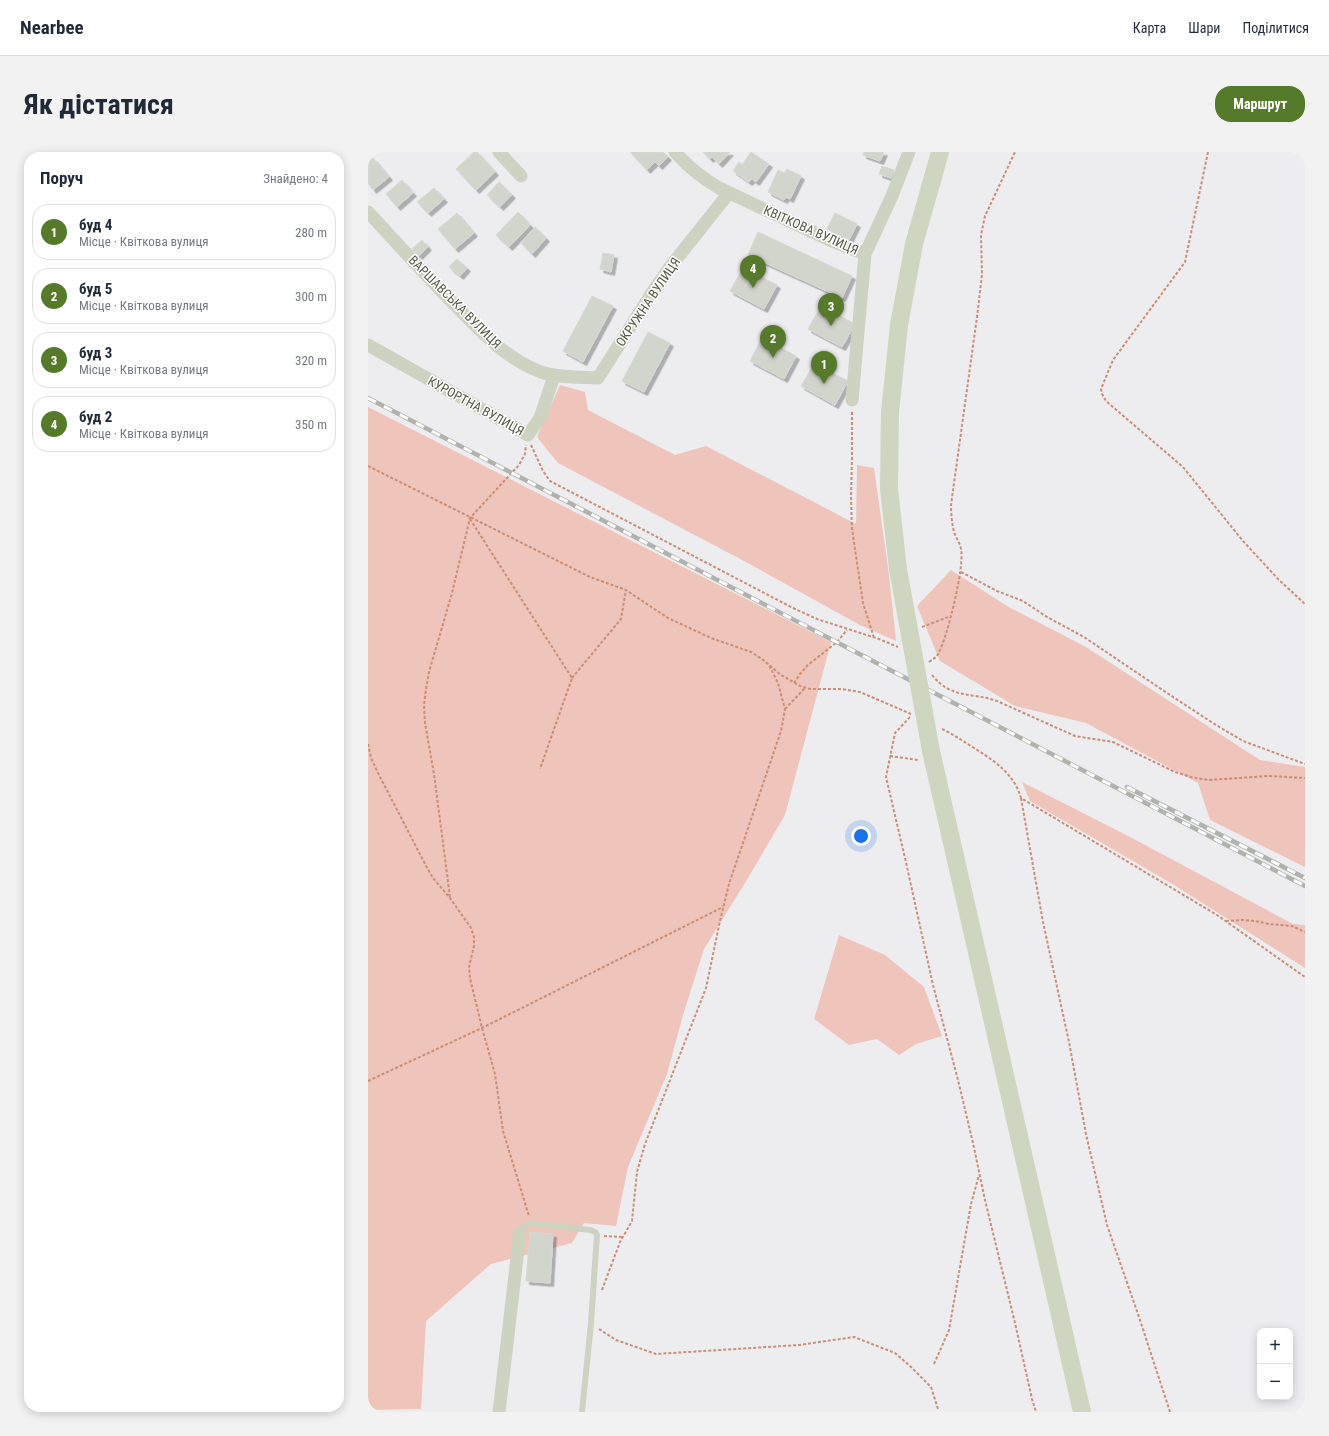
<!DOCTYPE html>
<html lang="uk">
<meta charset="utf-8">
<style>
body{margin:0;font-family:"Roboto Condensed",sans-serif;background:#f2f2f3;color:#1f2937}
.controls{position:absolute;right:12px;bottom:12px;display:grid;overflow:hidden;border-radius:8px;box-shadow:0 2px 10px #0003}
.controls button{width:36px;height:36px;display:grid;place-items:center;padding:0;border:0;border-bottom:1px solid #e0e1e3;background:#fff;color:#1f2937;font:20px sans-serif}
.you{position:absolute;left:493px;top:684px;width:14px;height:14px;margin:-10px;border:3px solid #fff;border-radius:50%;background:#1a73e8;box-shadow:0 0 0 6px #1a73e833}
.badge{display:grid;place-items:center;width:26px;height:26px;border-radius:50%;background:#557a2a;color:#fff;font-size:13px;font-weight:700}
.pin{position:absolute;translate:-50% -33px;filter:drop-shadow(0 1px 2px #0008)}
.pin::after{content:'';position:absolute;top:21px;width:14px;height:12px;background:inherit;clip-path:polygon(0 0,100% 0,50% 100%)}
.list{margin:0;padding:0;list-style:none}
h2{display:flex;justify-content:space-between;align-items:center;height:52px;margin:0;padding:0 16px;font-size:17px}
h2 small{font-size:13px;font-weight:400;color:#747a83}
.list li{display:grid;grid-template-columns:26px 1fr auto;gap:12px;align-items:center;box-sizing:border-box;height:56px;margin:0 8px 8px;padding:0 8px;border:1px solid #e0e1e3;border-radius:16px}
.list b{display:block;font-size:15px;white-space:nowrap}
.list p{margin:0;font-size:13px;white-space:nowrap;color:#747a83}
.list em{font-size:13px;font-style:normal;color:#747a83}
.map{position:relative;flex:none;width:937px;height:1260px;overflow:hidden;border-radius:16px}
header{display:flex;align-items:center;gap:24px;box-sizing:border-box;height:56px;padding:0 20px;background:#fff;border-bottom:1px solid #e0e1e3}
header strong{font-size:19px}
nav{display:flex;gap:22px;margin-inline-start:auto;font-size:14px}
.intro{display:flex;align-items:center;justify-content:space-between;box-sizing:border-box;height:96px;padding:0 24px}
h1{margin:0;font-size:28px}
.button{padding:10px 18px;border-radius:16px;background:#557a2a;color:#fff;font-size:14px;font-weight:700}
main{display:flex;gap:24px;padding:0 24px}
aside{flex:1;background:#fff;border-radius:16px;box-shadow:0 2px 10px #0003}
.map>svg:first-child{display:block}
</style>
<header>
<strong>Nearbee</strong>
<nav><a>Карта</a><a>Шари</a><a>Поділитися</a></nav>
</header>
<div class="intro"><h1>Як дістатися</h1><a class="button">Маршрут</a></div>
<main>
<aside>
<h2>Поруч<small>Знайдено: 4</small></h2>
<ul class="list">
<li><span class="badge">1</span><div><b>буд 4</b><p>Місце · Квіткова вулиця</p></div><em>280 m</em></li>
<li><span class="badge">2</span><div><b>буд 5</b><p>Місце · Квіткова вулиця</p></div><em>300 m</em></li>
<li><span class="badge">3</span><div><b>буд 3</b><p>Місце · Квіткова вулиця</p></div><em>320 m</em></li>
<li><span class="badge">4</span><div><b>буд 2</b><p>Місце · Квіткова вулиця</p></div><em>350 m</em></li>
</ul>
</aside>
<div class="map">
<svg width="937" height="1260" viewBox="0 0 937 1260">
<defs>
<filter id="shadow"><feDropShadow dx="3.5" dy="3.5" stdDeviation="0" flood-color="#0004"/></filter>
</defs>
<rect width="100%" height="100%" fill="#ededf0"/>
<!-- green -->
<path fill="#eec4bb" d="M192 233 217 240 220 258 307 303 338 294 488 372 489 313 506 316 521 423 528 489 492 473 376 409 190 311 169 285Z
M0 255 463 490 417 663 377 731 336 797 315 863 299 922 260 1015 248 1074 216 1071 204 1091 123 1112 58 1169 53 1257 0 1258Z
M583 418 639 454 718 495 892 608 937 615V715L842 668 830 631 718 571 647 554 572 509 549 454Z
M654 630 762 685 925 772 937 773V816L806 733 662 649Z
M471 783 517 803 556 835 574 884 548 892 531 903 509 887 481 893 446 867Z"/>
<!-- building -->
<path fill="#d1d5cc" stroke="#d5d9d1" filter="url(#shadow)" d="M106 0H109L127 20 108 38 88 17Z
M262 0H295L300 5 291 14 287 10 279 18Z
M335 0H362L351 12 344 5 342 7Z
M383 0 401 12 388 30 384 27 381 30 365 19 371 10 374 13Z
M496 0H516L512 9 495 3Z
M5 6 21 25 5 38 0 31V10Z
M514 14 526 18 523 26 511 22Z
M419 17 433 24 422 47 418 45 416 48 400 40 410 18 417 21Z
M34 28 45 41 29 55 18 42Z
M131 30 144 43 132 55 119 43Z
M66 36 76 47 60 61 49 50Z
M150 60 162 73 141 95 128 83Z
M89 61 106 81 87 97 70 77Z
M467 61 489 72 481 88 459 77Z
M167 75 178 86 164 102 153 91Z
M390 80 484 124 474 146 380 103Z
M54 88 60 95 51 104 44 97Z
M235 101 246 103 243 120 232 117Z
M89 107 99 116 92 124 81 115Z
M375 116 409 133 396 157 362 139Z
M224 144 245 154 215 210 195 199Z
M453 154 487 172 474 195 440 177Z
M280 180 302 191 276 240 254 229Z
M394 186 428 204 416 227 382 209Z
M446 212 480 229 467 253 433 234Z
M162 1080 185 1082 182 1131 158 1129Z"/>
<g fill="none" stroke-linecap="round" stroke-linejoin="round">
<!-- path -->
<path stroke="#cb8d73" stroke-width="2" stroke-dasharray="3 2" stroke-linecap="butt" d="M840 0 817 110 745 208 733 237 734 242 738 249 815 315 875 389 910 427 937 452
M484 260V307L483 345 484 377 495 451 506 486
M163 293 175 319 182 329 425 456 449 467 511 487 530 495
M0 314 222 425 258 438 300 466 343 486 383 500 394 507 413 523 432 534 442 537H474L492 540 543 562
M102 367 204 526 172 617
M593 420 629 439 655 449 679 465 716 485 799 541 848 573 875 589 937 612
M554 475 583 464
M561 510C565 507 568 506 570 502 579 487 597 414 593 397 592 391 588 386 586 380 584 371 583 362 583 353L609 165 614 123 613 83 617 64 647 0
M564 523C583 547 603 540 629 549L707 584 745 590 807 620 823 625 840 628 900 624 937 626
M204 526 253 467 258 438
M426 531 432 522 440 513 469 490 479 478
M417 557 437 536
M542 565 527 581 518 625 537 706 565 833 590 928 605 991 617 1048 647 1171 664 1247 668 1260
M574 577C585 582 595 589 606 596 627 609 646 622 653 646L849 763 937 825
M0 592 3 606 9 619 57 712 65 726 82 746 103 776 106 785V794L101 815 102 826 114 876 127 922 135 979 161 1064
M522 604 550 608
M653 646 675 770 701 890 718 982 739 1073 771 1165 802 1260
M82 745 66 622 57 571 56 553 58 537 61 520 84 441 102 366 151 313 157 302 158 293
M858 769 875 768 887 769 901 772 924 774 937 780
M0 929 114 876 355 755
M236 1084 254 1085
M234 1138 252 1090 264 1069 269 1020 277 992 338 836 352 769 361 732 413 579 417 557 410 531 401 513
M231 1177 248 1188 288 1202 431 1193 486 1185 527 1201 541 1213 563 1235 570 1257
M566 1212 581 1178 603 1052 611 1023"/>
<!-- service -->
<path stroke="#ced2c0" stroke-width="6" d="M152 1080 156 1074 163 1071 222 1078 227 1080 229 1083 223 1171 214 1260"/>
<!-- minor -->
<path stroke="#ced2c0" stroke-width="13" d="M131 0 153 24
M307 0C320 15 334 26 351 36L464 89 497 102 484 248
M0 60C27 89 53 118 81 147 108 174 135 206 173 220 191 226 211 225 230 226L284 141 302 115 361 41
M497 102 524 44 541 0
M0 193 160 283 172 266 186 224
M131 1260 152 1080"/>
<!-- secondary -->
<path stroke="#cfd6bf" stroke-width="18" d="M530 417 521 337 522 260 531 173 546 92 572 0
M563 599 714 1260"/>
<!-- rail casing -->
<g stroke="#b0b3ab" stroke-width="4.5">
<path id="rail" d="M0 246 937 734
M759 635 937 726"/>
</g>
<!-- rail -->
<use href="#rail" stroke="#fff" stroke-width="3" stroke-dasharray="9" stroke-linecap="butt"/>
<!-- secondary-bridge -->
<path stroke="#cfd6bf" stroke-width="18" d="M530 417 563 599"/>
</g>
<g text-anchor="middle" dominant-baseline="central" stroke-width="3" stroke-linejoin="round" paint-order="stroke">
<!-- street labels -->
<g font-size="13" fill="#555a45" stroke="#fff">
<text transform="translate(443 78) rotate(24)">КВІТКОВА ВУЛИЦЯ</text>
<text transform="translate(87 150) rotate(45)">ВАРШАВСЬКА ВУЛИЦЯ</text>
<text transform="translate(280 150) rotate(-56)">ОКРУЖНА ВУЛИЦЯ</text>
<text transform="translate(108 254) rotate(29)">КУРОРТНА ВУЛИЦЯ</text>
</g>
</g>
</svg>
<div class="controls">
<button>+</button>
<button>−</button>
</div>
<div class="you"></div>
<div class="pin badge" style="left:456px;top:232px">1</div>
<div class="pin badge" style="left:405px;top:206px">2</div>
<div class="pin badge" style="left:463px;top:174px">3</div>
<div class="pin badge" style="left:385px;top:136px">4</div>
</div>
</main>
